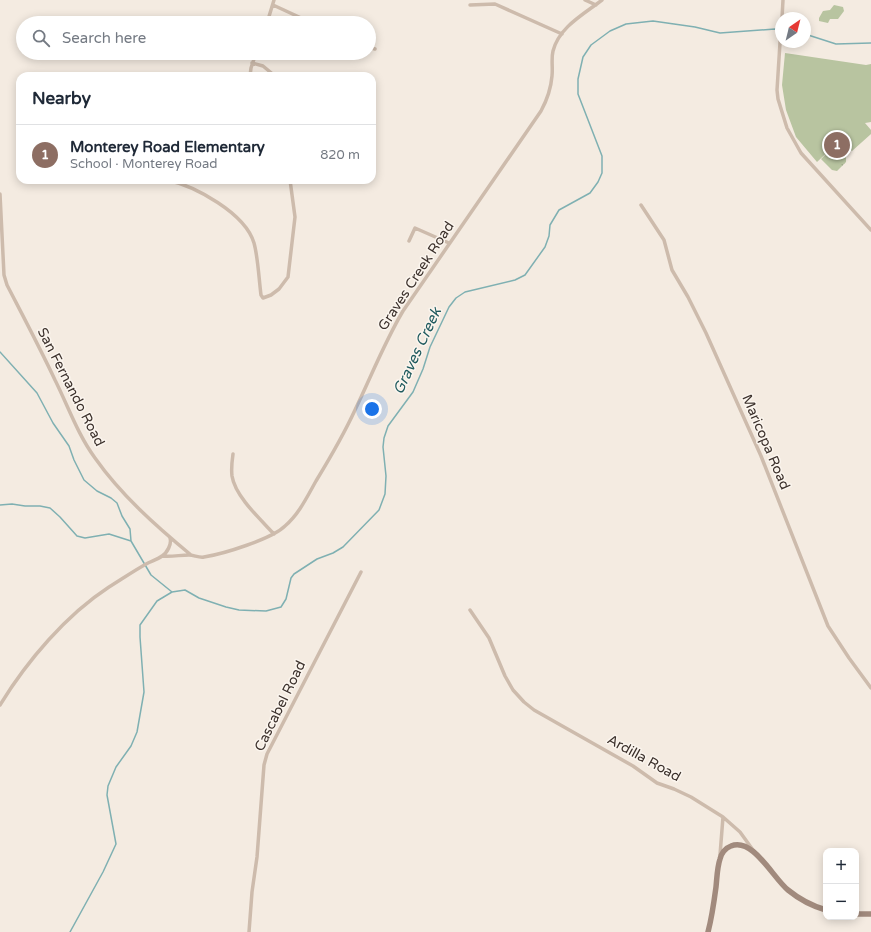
<!DOCTYPE html>
<meta charset="utf-8">
<style>
body{margin:0;font-family:"Varela Round",sans-serif;background:#f6f6f7;color:#1f2937}
.controls{position:absolute;right:12px;bottom:12px;display:grid;overflow:hidden;border-radius:8px;box-shadow:0 2px 10px #0003}
.controls button{width:36px;height:36px;display:grid;place-items:center;padding:0;border:0;border-bottom:1px solid #e0e1e3;background:#fff;color:#1f2937;font:20px sans-serif}
.compass{position:absolute;left:775px;top:12px;width:36px;height:36px;border-radius:50%;background:#fff;box-shadow:0 2px 10px #0003;rotate:35deg}
.you{position:absolute;left:372px;top:409px;width:14px;height:14px;margin:-10px;border:3px solid #fff;border-radius:50%;background:#1a73e8;box-shadow:0 0 0 6px #1a73e833}
.badge{display:grid;place-items:center;width:26px;height:26px;border-radius:50%;background:#db2777;color:#fff;font-size:13px;font-weight:700}
.pin{position:absolute;translate:-50% -50%;border:2px solid #fff;box-shadow:0 1px 4px #0006}
.list{margin:0;padding:0;list-style:none}
h2{display:flex;justify-content:space-between;align-items:center;height:52px;margin:0;padding:0 16px;font-size:17px}
h2 small{font-size:13px;font-weight:400;color:#747a83}
.list li{display:grid;grid-template-columns:26px 1fr auto;gap:12px;align-items:center;box-sizing:border-box;height:60px;padding:0 16px;border-top:1px solid #e0e1e3}
.list b{display:block;font-size:15px;white-space:nowrap}
.list p{margin:0;font-size:13px;white-space:nowrap;color:#747a83}
.list em{font-size:13px;font-style:normal;color:#747a83}
.icon{flex:none;width:22px;height:22px;fill:none;stroke:currentColor;stroke-width:2;stroke-linecap:round;stroke-linejoin:round}
.map{position:relative;flex:none;width:871px;height:932px;overflow:hidden}
.search{position:absolute;background:#fff;box-shadow:0 2px 10px #0003;left:16px;top:16px;width:360px;height:44px;display:flex;align-items:center;gap:10px;box-sizing:border-box;padding:0 14px;border-radius:22px;color:#747a83;font-size:15px}
.panel{position:absolute;background:#fff;box-shadow:0 2px 10px #0003;left:16px;top:72px;width:360px;height:112px;border-radius:12px}
.map>svg:first-child{display:block}
</style>
<div class="map">
<svg width="871" height="932" viewBox="0 0 871 932">
<defs>
<pattern id="park-tufts" width="24" height="20" patternUnits="userSpaceOnUse"><rect width="24" height="20" fill="#b8c4a0"/><path d="M3 7l-1-3M5 7V3M7 7l1-3M15 17l-1-3M17 17v-4M19 17l1-3" fill="none" stroke="#97a083"/></pattern>
</defs>
<rect width="100%" height="100%" fill="#f4ebe1"/>
<!-- park -->
<path fill="url(#park-tufts)" d="M834 146 840 147 842 146 846 150V162L837 171 832 170 821 159Z"/>
<!-- pitch -->
<path fill="#b8c4a0" d="M834 5 843 7 844 11 838 19H830L828 23 819 21V18L823 11 830 10Z
M785 53 866 65 871 64V122L865 123 871 130V134L852 151 844 144 840 147 839 146 837 148 834 146 817 162 796 137 786 110 782 85Z"/>
<g fill="none" stroke-linecap="round" stroke-linejoin="round">
<!-- stream -->
<path stroke="#7fb0b2" stroke-width="1.5" d="M805 34 836 44 871 43
M0 352 37 393 53 423 69 446 74 460 84 480 97 491 111 498 117 503 122 516 130 529 131 541 151 575 172 592
M0 505 12 504 25 506H40L50 508 60 517 77 536 85 538 109 534 131 541
M70 932 103 872 116 844 107 795 108 786 116 767 131 746 137 732 144 692 140 637V625L157 601 172 592 185 590 199 598 226 607 239 610 266 611 281 607 286 599 291 578 294 574 317 559 333 553 343 547 379 510 385 494 386 476 383 447 384 438 388 426 413 392 423 369 430 347 449 307 456 298 465 292 515 280 525 275 545 247 549 236 550 225 559 210 590 193 598 182 602 173V156L578 94V79L583 57 591 45 610 31 626 24 653 21 695 27 720 33 775 29 781 31"/>
<!-- street -->
<path stroke="#cdbbac" stroke-width="3.5" d="M585 0 596 5
M273 5 312 23
M470 5 495 4 562 34
M782 18 783 0
M267 23 274 0
M781 27 777 90 778 99 787 128 801 153 871 230
M369 47 375 49
M252 63 263 66 275 76
M250 76 251 68 256 53
M167 180C195 186 245 213 254 243 258 257 259 280 261 295L263 298 271 295 279 289 288 277 295 217 290 180
M0 194 4 275 7 285C23 316 40 348 55 380 68 406 78 435 95 458 121 495 156 526 191 555
M641 205 664 240 672 270 688 297 706 333 761 456 828 626 849 658 871 688
M409 241 415 228 449 243
M233 454C232 461 231 468 232 476 235 496 260 519 274 534
M162 556C172 557 180 555 189 555 194 555 199 558 204 557 223 554 272 539 285 526 299 514 307 497 316 481 330 458 344 434 355 410 371 377 384 343 403 311L541 111C547 100 551 88 552 76 553 68 551 59 553 51 559 27 584 14 602 0
M470 610 489 638 505 676 513 690 524 702 534 710 633 766 657 783 674 789 691 797 723 817 740 832 753 850
M0 705C27 661 66 615 109 587 122 579 135 570 148 563 152 561 158 559 162 556 167 553 172 544 170 538
M720 855 723 817
M249 932 252 892 257 857 264 765 267 754 361 572"/>
<!-- secondary -->
<path stroke="#a18a7d" stroke-width="5.5" d="M856 914H871
M708 932C712 917 714 902 716 887 717 878 717 868 720 859 721 854 725 848 731 846 753 837 773 878 788 890 799 899 812 906 826 910"/>
</g>
<g text-anchor="middle" dominant-baseline="central" stroke-width="3" stroke-linejoin="round" paint-order="stroke">
<!-- street labels -->
<g font-size="14" fill="#3b302b" stroke="#fbf5ee">
<text transform="translate(416 276) rotate(-57)">Graves Creek Road</text>
<text transform="translate(71 387) rotate(63)">San Fernando Road</text>
<text transform="translate(766 442) rotate(67)">Maricopa Road</text>
<text transform="translate(280 706) rotate(-64)">Cascabel Road</text>
<text transform="translate(644 758) rotate(29)">Ardilla Road</text>
</g>
<!-- water labels -->
<g font-size="15" font-style="italic" fill="#1f5a5e" stroke="#fbf5ee">
<text transform="translate(417 351) rotate(-65)">Graves Creek</text>
</g>
</g>
</svg>
<div class="controls">
<button>+</button>
<button>−</button>
</div>
<svg class="compass" viewBox="-18 -18 36 36"><path d="M0-13l5 13h-10z" fill="#e53935"/><path d="M0 13l5-13h-10z" fill="#747a83"/></svg>
<div class="you"></div>
<div class="pin badge" style="left:837px;top:145px;background:#8d6e63">1</div>
<div class="search"><svg class="icon" aria-label="search" viewBox="0 0 24 24"><circle cx="10" cy="10" r="6"/><path d="M15 15l6 6"/></svg>Search here</div>
<section class="panel">
<h2>Nearby<small></small></h2>
<ul class="list">
<li><span class="badge" style="background:#8d6e63">1</span><div><b>Monterey Road Elementary</b><p>School · Monterey Road</p></div><em>820 m</em></li>
</ul>
</section>
</div>
